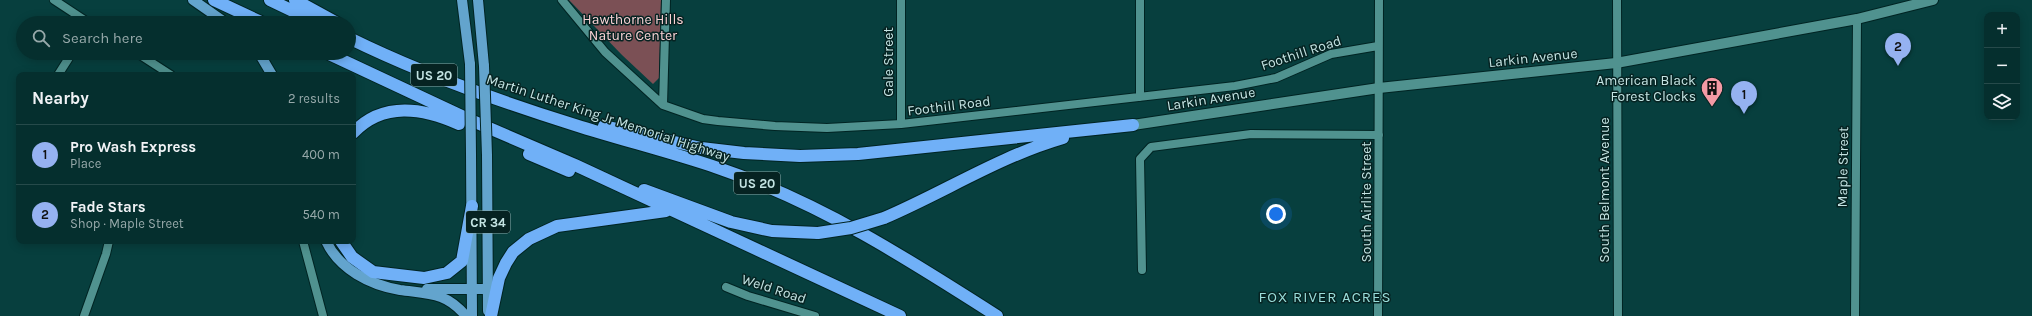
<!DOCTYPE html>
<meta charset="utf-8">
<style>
body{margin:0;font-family:Karla,sans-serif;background:#133b3a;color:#f1f3f6}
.controls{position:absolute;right:12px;top:12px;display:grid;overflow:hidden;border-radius:8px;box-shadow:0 2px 10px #0003}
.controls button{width:36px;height:36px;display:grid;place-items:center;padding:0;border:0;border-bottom:1px solid #264a4a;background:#052f2e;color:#f1f3f6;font:20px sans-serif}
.you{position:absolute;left:1276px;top:214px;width:14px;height:14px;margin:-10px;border:3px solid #fff;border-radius:50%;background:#1a73e8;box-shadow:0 0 0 6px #1a73e833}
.badge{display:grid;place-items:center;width:26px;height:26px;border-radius:50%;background:#95b2f1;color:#111;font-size:13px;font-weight:700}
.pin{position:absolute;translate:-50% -33px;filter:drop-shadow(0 1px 2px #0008)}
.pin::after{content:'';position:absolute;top:21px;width:14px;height:12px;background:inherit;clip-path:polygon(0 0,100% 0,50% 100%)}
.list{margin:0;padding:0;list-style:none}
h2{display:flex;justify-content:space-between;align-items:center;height:52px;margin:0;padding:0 16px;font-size:17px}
h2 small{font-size:13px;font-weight:400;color:#97a9aa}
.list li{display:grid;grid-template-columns:26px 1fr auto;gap:12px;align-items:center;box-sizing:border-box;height:60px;padding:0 16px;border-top:1px solid #264a4a}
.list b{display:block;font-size:15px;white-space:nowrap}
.list p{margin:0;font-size:13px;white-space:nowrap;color:#97a9aa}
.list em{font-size:13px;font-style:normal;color:#97a9aa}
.icon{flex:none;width:22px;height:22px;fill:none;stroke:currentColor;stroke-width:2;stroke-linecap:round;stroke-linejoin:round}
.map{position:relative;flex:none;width:2032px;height:316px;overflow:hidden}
.search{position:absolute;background:#052f2e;box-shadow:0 2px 10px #0003;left:16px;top:16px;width:340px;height:44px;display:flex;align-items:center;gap:10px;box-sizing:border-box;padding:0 14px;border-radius:22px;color:#97a9aa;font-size:15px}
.panel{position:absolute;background:#052f2e;box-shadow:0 2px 10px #0003;left:16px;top:72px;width:340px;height:172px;border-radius:8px}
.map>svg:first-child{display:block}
</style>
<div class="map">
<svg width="2032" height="316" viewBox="0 0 2032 316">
<rect width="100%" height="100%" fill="#073f3e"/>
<!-- green -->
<path fill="#7b5055" d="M569 0H661L659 78 653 84 622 55Z"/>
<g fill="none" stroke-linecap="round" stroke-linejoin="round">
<!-- minor casing -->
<g stroke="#002423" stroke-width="10">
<path id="minor" d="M54 0 89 23
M562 0 605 52 663 105 703 119 718 121 775 126 827 128 901 124 1235 86 1276 78 1331 54 1378 46
M1617 0 1618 316
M137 53 171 75
M58 75 72 53
M1140 97V0
M663 105 666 0
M901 124V0
M303 241 323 316
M1142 270 1140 159 1151 147 1251 134 1379 135
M726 287 748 296 815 316
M84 316 106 254 109 241
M1378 316 1379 0
M1855 316 1857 19"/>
</g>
<!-- secondary casing -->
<g stroke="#002423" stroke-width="12">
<path id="secondary" d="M1133 125 1379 88 1616 63 1857 19 1933 0"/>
</g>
<!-- primary casing -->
<g stroke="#002423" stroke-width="12">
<path id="primary" d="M193 0 226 23
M462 0 470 64
M478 0 484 66
M259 53 272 75
M471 154 472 316
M487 155 488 311
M326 241C339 269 370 285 400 290 429 294 446 292 466 316
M427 289H489"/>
</g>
<!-- motorway casing -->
<g stroke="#002423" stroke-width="14">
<path id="motorway" d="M214 0 263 23
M270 0 318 23
M295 0 337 23
M349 38C422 74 498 101 575 125 622 140 671 152 718 168 819 202 908 259 997 316
M327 53 468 119 575 165 900 316
M604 126 701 148 744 153 800 156 858 154 1133 125
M353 133C383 101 423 108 459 124
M529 154 569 171
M644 190 731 222 772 231 818 233
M884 218C945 192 998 157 1063 138
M341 241 352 257 373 272 424 278 447 273 462 261 472 206
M491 316 499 278 506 263 513 252 529 239 557 226 666 211"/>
</g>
<!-- minor -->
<use href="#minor" stroke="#50928f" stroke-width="8"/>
<!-- secondary -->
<use href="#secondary" stroke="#50928f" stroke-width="10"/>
<!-- primary -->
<use href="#primary" stroke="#63a4cd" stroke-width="10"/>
<!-- motorway -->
<use href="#motorway" stroke="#70b0f7" stroke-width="12"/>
<!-- primary-bridge casing -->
<g stroke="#002423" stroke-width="12" stroke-linecap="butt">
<path id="primary-bridge" d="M470 64 471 154
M484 66 487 155"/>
</g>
<!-- motorway-bridge casing -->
<g stroke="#002423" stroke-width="14" stroke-linecap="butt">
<path id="motorway-bridge" d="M818 233 851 228 884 218"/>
</g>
<!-- primary-bridge -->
<use href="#primary-bridge" stroke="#63a4cd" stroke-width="10"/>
<!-- motorway-bridge -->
<use href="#motorway-bridge" stroke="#70b0f7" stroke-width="12"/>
</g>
<!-- icons -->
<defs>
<g id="building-pin" transform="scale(1.15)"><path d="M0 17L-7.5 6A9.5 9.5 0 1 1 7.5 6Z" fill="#f49aa5" stroke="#062322"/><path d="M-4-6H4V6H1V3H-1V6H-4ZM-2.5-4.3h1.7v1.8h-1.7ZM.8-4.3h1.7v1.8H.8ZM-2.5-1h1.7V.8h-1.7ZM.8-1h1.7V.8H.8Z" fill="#111"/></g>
</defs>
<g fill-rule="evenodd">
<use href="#building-pin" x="1712" y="88"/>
</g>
<g text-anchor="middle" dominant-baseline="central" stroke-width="3" stroke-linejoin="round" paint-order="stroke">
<!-- shield labels -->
<g fill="#062322" stroke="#8baaa9" stroke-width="1">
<rect x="411" y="64" width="46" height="22" rx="3"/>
<rect x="734" y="172" width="46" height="22" rx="3"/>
<rect x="466" y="211" width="44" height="22" rx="3"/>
</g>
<g font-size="13" font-weight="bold" fill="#c4e4e3">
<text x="434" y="75">US 20</text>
<text x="757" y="183">US 20</text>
<text x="488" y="222">CR 34</text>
</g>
<!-- park labels -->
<g font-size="14" fill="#fad2d5" stroke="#062322">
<text x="633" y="19">Hawthorne Hills<tspan x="633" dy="16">Nature Center</tspan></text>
</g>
<!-- street labels -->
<g font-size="14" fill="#c4e4e3" stroke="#062322">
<text transform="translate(1301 53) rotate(-18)">Foothill Road</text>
<text transform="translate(1533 58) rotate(-6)">Larkin Avenue</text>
<text transform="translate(888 62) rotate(-90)">Gale Street</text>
<text transform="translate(1211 99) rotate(-9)">Larkin Avenue</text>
<text transform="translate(949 106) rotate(-7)">Foothill Road</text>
<text transform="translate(608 118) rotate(18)">Martin Luther King Jr Memorial Highway</text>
<text transform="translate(1843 167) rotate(-89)">Maple Street</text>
<text transform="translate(1604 190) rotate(-90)">South Belmont Avenue</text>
<text transform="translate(1366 202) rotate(-90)">South Airlite Street</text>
<text transform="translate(774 289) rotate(18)">Weld Road</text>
</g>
<!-- poi labels -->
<g font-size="14" fill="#c4e4e3" stroke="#062322" text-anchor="end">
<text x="1696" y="80">American Black<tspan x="1696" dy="16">Forest Clocks</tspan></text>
</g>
<!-- neighbourhood labels -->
<g font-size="15" letter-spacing="1" fill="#9addda" stroke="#062322">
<text x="1325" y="297">FOX RIVER ACRES</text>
</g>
</g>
</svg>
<div class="controls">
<button>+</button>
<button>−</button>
<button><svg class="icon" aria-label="layers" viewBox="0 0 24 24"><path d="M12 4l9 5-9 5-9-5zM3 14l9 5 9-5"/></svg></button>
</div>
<div class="you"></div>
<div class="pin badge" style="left:1744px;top:114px">1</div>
<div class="pin badge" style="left:1898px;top:66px">2</div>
<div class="search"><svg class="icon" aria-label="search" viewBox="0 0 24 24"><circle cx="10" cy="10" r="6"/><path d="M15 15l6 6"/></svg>Search here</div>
<section class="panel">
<h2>Nearby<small>2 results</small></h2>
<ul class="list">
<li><span class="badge">1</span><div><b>Pro Wash Express</b><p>Place</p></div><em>400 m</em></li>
<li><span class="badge">2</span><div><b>Fade Stars</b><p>Shop · Maple Street</p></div><em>540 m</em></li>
</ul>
</section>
</div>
